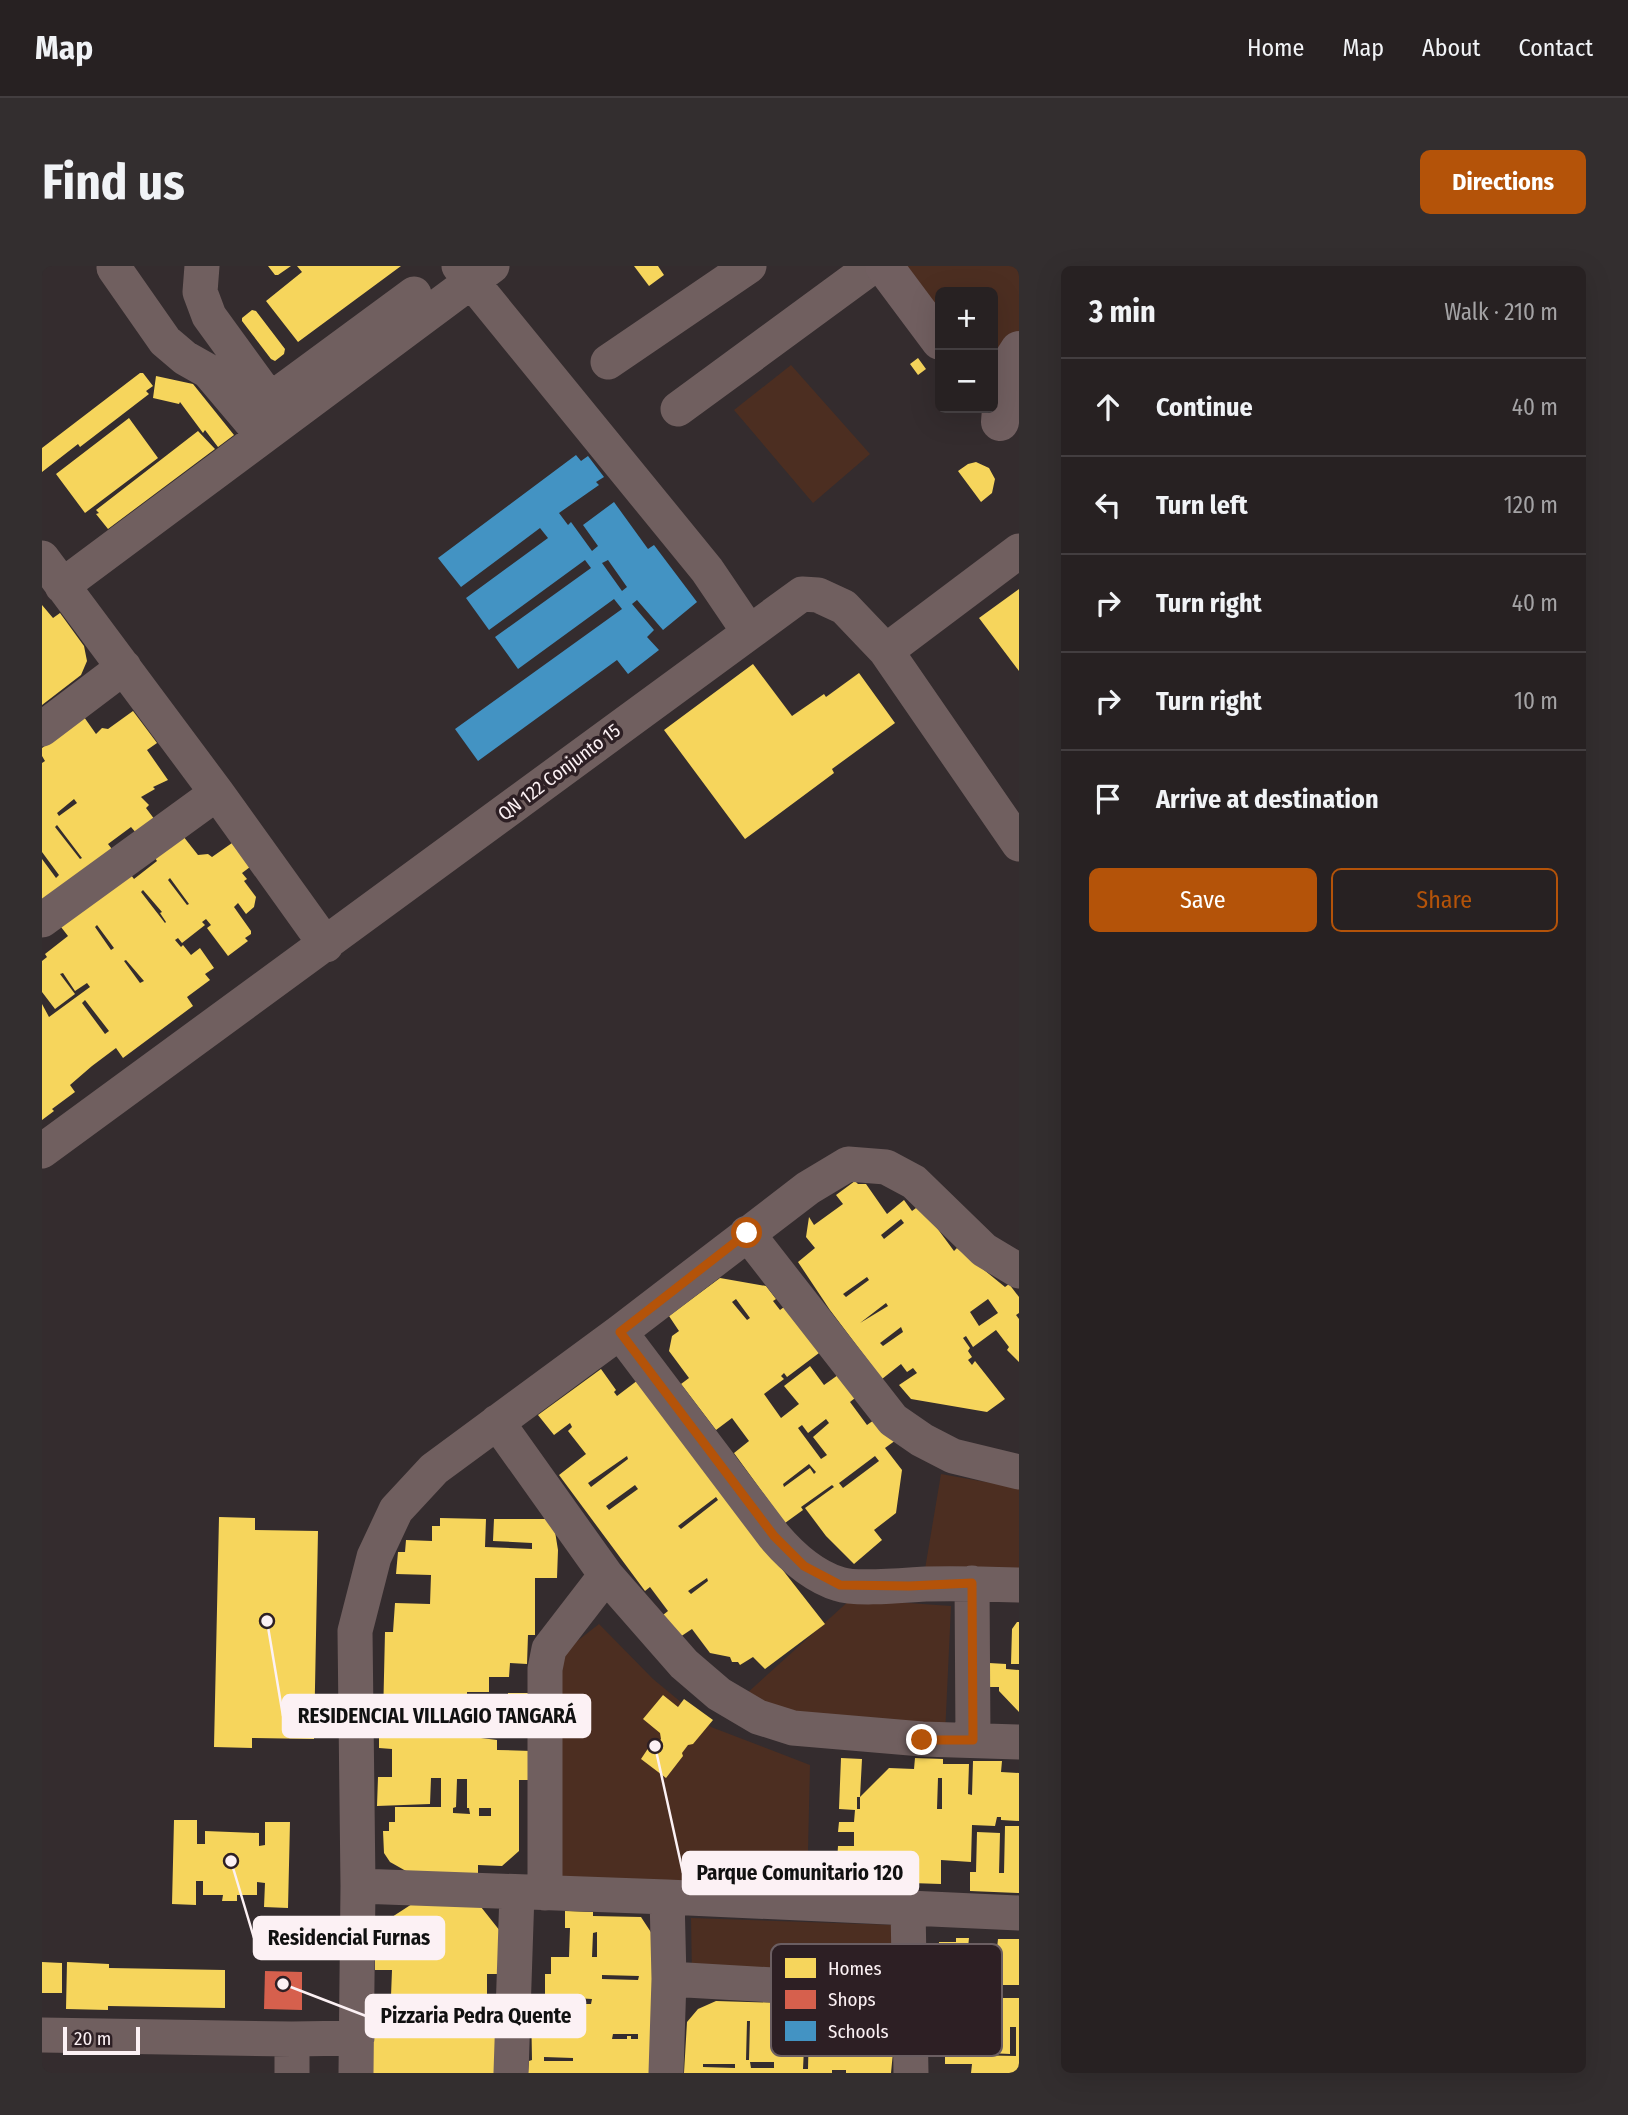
<!DOCTYPE html>
<meta charset="utf-8">
<style>
body{margin:0;font-family:"Fira Sans Condensed",sans-serif;background:#332e2f;color:#f1f3f6}
.controls{position:absolute;right:21px;top:21px;display:grid;overflow:hidden;border-radius:10px;box-shadow:0 7px 28px #0002}
.controls button{width:63px;height:63px;display:grid;place-items:center;padding:0;border:0;border-bottom:2px solid #433e40;background:#272122;color:#f1f3f6;font:35px sans-serif}
.scale{position:absolute;left:21px;bottom:18px;width:77px;box-sizing:border-box;padding-left:7px;border:4px solid #fcf1f4;border-top:0;font-size:19px;line-height:24px;white-space:nowrap;color:#fcf1f4;-webkit-text-stroke:5px #2d1f24;paint-order:stroke}
.stop{position:absolute;width:21px;height:21px;margin:-16px;border:5px solid #b45309;border-radius:50%;background:#fff}
.stop.end{background:#b45309;border-color:#fff;box-shadow:0 2px 7px #0008}
.list{margin:0;padding:0;list-style:none}
h2{display:flex;justify-content:space-between;align-items:center;height:91px;margin:0;padding:0 28px;font-size:30px}
h2 small{font-size:23px;font-weight:400;color:#a4a3a5}
.list li{display:grid;grid-template-columns:46px 1fr auto;gap:21px;align-items:center;box-sizing:border-box;height:98px;padding:0 28px;border-top:2px solid #433e40}
.list b{display:block;font-size:26px;white-space:nowrap}
.list em{font-size:23px;font-style:normal;color:#a4a3a5}
.actions{display:flex;gap:14px;padding:21px 28px}
.actions a{flex:1;padding:16px 0;border:2px solid #b45309;border-radius:10px;text-align:center;font-size:24px;color:#b45309}
.actions .main{background:#b45309;color:#fff}
.icon{flex:none;width:38px;height:38px;fill:none;stroke:currentColor;stroke-width:2;stroke-linecap:round;stroke-linejoin:round}
.map{position:relative;flex:none;width:977px;height:1807px;overflow:hidden;border-radius:10px}
header{display:flex;align-items:center;gap:42px;box-sizing:border-box;height:98px;padding:0 35px;background:#272122;border-bottom:2px solid #433e40}
header strong{font-size:33px}
nav{display:flex;gap:38px;margin-inline-start:auto;font-size:24px}
.intro{display:flex;align-items:center;justify-content:space-between;box-sizing:border-box;height:168px;padding:0 42px}
h1{margin:0;font-size:49px}
.button{padding:18px 32px;border-radius:10px;background:#b45309;color:#fff;font-size:24px;font-weight:700}
main{display:flex;gap:42px;padding:0 42px}
aside{flex:1;background:#272122;border-radius:10px;box-shadow:0 7px 28px #0002}
.map>svg:first-child{display:block}
</style>
<header>
<strong>Map</strong>
<nav><a>Home</a><a>Map</a><a>About</a><a>Contact</a></nav>
</header>
<div class="intro"><h1>Find us</h1><a class="button">Directions</a></div>
<main>
<div class="map">
<svg width="977" height="1807" viewBox="0 0 977 1807">
<rect width="100%" height="100%" fill="#342c2e"/>
<!-- green -->
<path fill="#4c2e21" d="M861 0H977V71L951 105V26H898V51Z
M749 99 828 188 771 237 692 144Z
M899 1208 977 1222V1308L883 1303Z
M809 1333 909 1340 903 1469 788 1460 703 1429Z
M557 1358 611 1413 669 1461 768 1499 765 1627 505 1619 511 1394Z
M649 1652 853 1659 850 1726 650 1711Z"/>
<!-- homes -->
<path fill="#f6d55c" fill-rule="evenodd" d="M226 0H249L236 9H233Z
M255 0H359L256 76 224 35 260 6Z
M592 0H616L622 9 607 20Z
M210 44 214 45 243 83 242 88 233 95 229 93 200 55V52Z
M876 92 884 103 876 109 868 98Z
M98 107H101L111 120 104 125 107 128 38 181 36 178 0 206V182Z
M114 110 151 118 192 169 176 181 163 164 161 167 138 136 137 138 111 132Z
M87 152 116 192 43 247 14 208Z
M156 165 173 183 66 263 54 248 57 247 54 244Z
M934 196 947 202 953 213 950 227 939 236 916 205 926 198Z
M977 323V405L937 352Z
M0 339 11 352 18 347 42 380 45 395 39 409 0 439Z
M711 398 750 450 782 428 784 431 817 407 853 457 790 503 792 507 703 573 622 464Z
M91 445 115 477 105 484 126 514 111 521 113 523 99 531 107 539 104 542 113 554 95 568 89 561 66 578 73 587 0 644V593L14 612 17 609 0 586V497L3 495 0 490V482L42 451 54 468 60 462 66 463ZM32 533 35 537 17 550 15 547ZM15 559 40 592 38 593 13 561Z
M141 570 156 589 166 588 170 591 190 577 208 601 200 607 205 613 202 615 214 631 212 641 204 648 196 637 192 641 209 665V668L203 672 206 675 186 690 165 662 169 659 164 653 160 656 163 659 140 677 136 672 133 674 139 681 141 679 149 689 158 682 172 702 163 708 168 714 145 731 151 740 81 792 74 782 50 800 28 819 33 826 10 843 12 845 0 854V738L7 751 48 721 45 717 33 725 21 707 18 708 33 728 13 743 0 726V695L5 691 3 688 26 670 19 661 89 609 92 613 115 595 113 592ZM128 612 147 638 145 639 126 614ZM101 624 120 646 118 647 124 656 123 657 99 626ZM55 659 72 682 69 684 53 661ZM84 694 102 715 98 717 82 695ZM43 734 67 765 63 768 40 737Z
M813 915 816 918H824L845 948 862 934 870 945 878 939 912 985 915 982 963 1021 967 1018 977 1031V1047L974 1049 977 1053V1096L965 1084 967 1081 954 1064 931 1081 924 1070 921 1072 928 1082 926 1085 930 1091 926 1094 930 1099 933 1095 963 1133 945 1146 869 1133 857 1119 875 1107 871 1102 865 1106 859 1098 840 1113 788 1044 756 996 773 982 764 971 767 951 772 959 801 938 794 929ZM859 953 862 957 842 973 839 969ZM825 1011 827 1014 804 1031 801 1028ZM946 1033 956 1047 937 1060 928 1046ZM844 1037 846 1040 818 1057ZM859 1061 861 1066 841 1080 838 1077Z
M678 1012 724 1020 734 1033 731 1035 738 1044 746 1038 781 1084 745 1111 742 1107 739 1110 742 1113 722 1128 739 1152 757 1138 742 1120 768 1100 782 1119 796 1109 813 1132 808 1136 825 1159 832 1154 854 1174 843 1182 860 1204 854 1247 832 1264 840 1274 812 1298 784 1270 763 1242 792 1221 790 1219 759 1241 761 1244 743 1257 692 1187 707 1175 690 1152 674 1164 639 1118 647 1112 627 1085 630 1070 637 1065 627 1050ZM694 1033 708 1052 705 1054 690 1036ZM784 1153 787 1157 771 1171 785 1189 779 1193 756 1162 760 1159 766 1167ZM833 1190 837 1195 801 1222 797 1217ZM767 1198 774 1206 772 1208 768 1202 742 1221 741 1218Z
M559 1103 574 1124 572 1126 575 1130 600 1111 736 1298 783 1358 723 1403 711 1391 698 1399 696 1396H690L688 1391 668 1387 650 1363 638 1371 621 1349 626 1345 608 1321 603 1325 517 1209 544 1188 526 1165 530 1161 528 1157 512 1169 496 1149ZM585 1190 586 1193 549 1221 546 1217ZM593 1219 596 1223 567 1244 564 1240ZM674 1231 676 1234 639 1263 636 1260ZM665 1312 666 1315 649 1328 646 1325Z
M177 1251 213 1252V1264L276 1265 272 1473 210 1472V1482L172 1481Z
M398 1252 444 1253 443 1281 490 1283V1277L451 1275 452 1253H511L516 1284 515 1312H493V1369H486L485 1398 468 1397 467 1411H447V1426H425V1456H432V1431L466 1432V1427H488L487 1457 456 1456 455 1465 439 1464V1472L455 1474V1484L490 1485 489 1514H477V1585L460 1600 436 1599V1610L364 1605 348 1596 342 1587 341 1565H347V1556H353V1541H399V1512H389L388 1538 335 1540 336 1511H350V1483L337 1482V1454L341 1453 343 1366H351L353 1337 388 1338 389 1309 354 1308 356 1286H363L364 1274 390 1275V1260H398ZM355 1450 400 1451V1455H392V1458H388V1455L355 1454ZM415 1513H425V1542H427L428 1548 411 1547V1542L414 1541ZM437 1542H449V1550H437Z
M975 1356H977V1398H969L970 1363Z
M947 1397 964 1398V1403L977 1404V1446L957 1425V1421H946Z
M621 1429 636 1441 642 1433 671 1454 651 1478 646 1479 640 1487 641 1490 624 1512 599 1493 607 1481 612 1482 619 1473 618 1467 601 1453Z
M799 1492 820 1493 818 1531H815V1543H818V1531L847 1502 872 1503 873 1492 901 1493V1498H927L926 1528 930 1529 931 1495H960L959 1506 977 1507V1555L959 1554V1551H955L953 1560 930 1559 929 1596 899 1594V1618L869 1617V1608H837L832 1602H812V1597L795 1596 796 1580H812V1566H796L797 1556H812L813 1544 797 1543ZM896 1512H900V1543H895Z
M132 1554H155V1578H163V1565L217 1567V1580L223 1579V1556H248L246 1642 222 1641 223 1617 215 1616V1629H195V1635H180L181 1629H161V1615H154V1639L130 1638Z
M963 1560H977V1627L928 1625V1606H934L935 1566 958 1567 957 1607H962Z
M370 1638 439 1641 462 1670 461 1708H445V1731L349 1730 350 1704H333V1662ZM366 1674 396 1675V1679L366 1678Z
M523 1645 551 1646V1650L599 1651 616 1677 614 1807H486L487 1795 490 1794 489 1737H503V1708H509V1691H527L528 1662H523ZM555 1666V1691H550L551 1667ZM560 1709 597 1710 596 1714 560 1713ZM533 1732 550 1733 549 1738H536L534 1747ZM504 1763 538 1765V1767H504ZM571 1768H596V1773H589V1770H585V1773H570ZM502 1791 531 1792V1795H502Z
M914 1672H927L926 1682H955L956 1673H977V1719H954V1732H977V1807H929L930 1798H903V1759L938 1760V1767L944 1768V1744H940V1756H907V1731L887 1729V1710H895L897 1676H914ZM968 1761H974V1790L925 1789V1786L968 1788Z
M0 1696 20 1697V1727H0Z
M25 1696 67 1698V1702L183 1704V1742L66 1740V1744L24 1743Z
M331 1734 460 1737 459 1807H330ZM394 1746H399V1759H440V1764L394 1763Z
M674 1735 813 1739V1744L828 1745V1740L838 1742 837 1766H842L852 1776 849 1807H804V1804H790V1807H642L645 1756 656 1743ZM705 1755H708L707 1794H704ZM762 1759H767L766 1803H761L762 1782H753V1779H762ZM798 1777H813V1784H798ZM708 1796H732V1802H709ZM661 1798H693V1802L661 1801Z"/>
<!-- shops -->
<path fill="#d6604d" d="M223 1705 260 1706V1744L222 1743Z"/>
<!-- schools -->
<path fill="#4393c3" fill-rule="evenodd" d="M534 189 539 195 546 190 562 211 554 216 557 219 517 247 526 259 529 256 550 285 556 280 541 259 572 236 606 283 612 279 655 336 621 364 595 334 590 338 612 364 605 371 617 384 586 408 575 394 436 495 413 463 580 343 572 333 476 403 453 371 549 302 543 294 447 364 424 332 506 272 498 262 419 321 396 292ZM566 294 585 321 580 325 560 297Z"/>
<g fill="none" stroke-linecap="round" stroke-linejoin="round">
<!-- minor -->
<path stroke="#705f5f" stroke-width="35" d="M74 0 72 2 123 75 143 92 166 105 221 170
M160 0 158 26 167 50 228 134 372 28
M417 0 665 304 707 366
M566 96 707 0
M636 143 831 0
M0 292 175 527 284 679
M20 320 450 0
M844 385 977 285
M0 463 82 401
M0 654 175 527
M0 885 760 328 776 329 802 341 844 385 977 578
M705 967 851 1154 880 1174 911 1190 977 1206
M578 1066 732 1270C749 1290 771 1310 797 1318 814 1324 865 1319 884 1318 915 1317 946 1318 977 1319
M455 1156 564 1309 642 1398 677 1428 716 1451 751 1462 880 1473 977 1476
M930 1317 931 1474
M316 1620 625 1631 977 1647
M503 1627V1403L507 1383 564 1309
M866 1641 869 1807
M627 1713 869 1727
M0 1769 250 1773 315 1772
M250 1807V1773
M314 1807 316 1620 313 1365 332 1291 354 1244 392 1203 578 1066 766 922 806 898 844 901 872 916 942 984 977 1005
M469 1807 475 1627
M624 1807 627 1713 625 1631"/>
<!-- major -->
<path stroke="#715f60" stroke-width="38" d="M842 0 898 75
M958 156C960 130 961 106 977 84"/>
</g>
<g fill="none" stroke-linecap="round" stroke-linejoin="round">
<!-- route -->
<path stroke="#b45309" stroke-width="9" d="M705 967 578 1066 732 1270 762 1300 798 1319 867 1320 930 1317 931 1474H880"/>
</g>
<g text-anchor="middle" dominant-baseline="central" stroke-width="7" stroke-linejoin="round" paint-order="stroke">
<!-- street labels -->
<g font-size="19" fill="#fcf1f4" stroke="#2d1f24">
<text transform="translate(517 506) rotate(-37)">QN 122 Conjunto 15</text>
</g>
</g>
<!-- legend -->
<rect x="729" y="1678" width="231" height="112" rx="10" fill="#2d1f24" stroke="#6b5e62" stroke-width="2"/>
<rect x="743" y="1692" width="31" height="20" fill="#f6d55c"/>
<rect x="743" y="1724" width="31" height="19" fill="#d6604d"/>
<rect x="743" y="1755" width="31" height="20" fill="#4393c3"/>
<g font-size="19" fill="#fcf1f4">
<text x="786" y="1709">Homes</text>
<text x="786" y="1740">Shops</text>
<text x="786" y="1772">Schools</text>
</g>
<!-- callouts -->
<path fill="none" stroke="#fcf1f4" stroke-width="2.5" d="M225 1355L241 1450M613 1480L641 1607M189 1595L212 1672M241 1718L324 1750"/>
<g fill="#fcf1f4" stroke="#2d1f24" stroke-width="2.5">
<circle cx="225" cy="1355" r="7"/>
<circle cx="613" cy="1480" r="7"/>
<circle cx="189" cy="1595" r="7"/>
<circle cx="241" cy="1718" r="7"/>
</g>
<g fill="#fcf1f4" stroke="#fcf1f4" stroke-width="2.5">
<rect x="241" y="1429" width="307" height="42" rx="7"/>
<rect x="641" y="1586" width="235" height="42" rx="7"/>
<rect x="212" y="1651" width="190" height="42" rx="7"/>
<rect x="324" y="1729" width="219" height="42" rx="7"/>
</g>
<g font-size="21" text-anchor="middle" font-weight="bold" fill="#111">
<text x="395" y="1457">RESIDENCIAL VILLAGIO TANGARÁ</text>
<text x="758" y="1614">Parque Comunitario 120</text>
<text x="307" y="1679">Residencial Furnas</text>
<text x="434" y="1757">Pizzaria Pedra Quente</text>
</g>
</svg>
<div class="controls">
<button>+</button>
<button>−</button>
</div>
<div class="scale">20 m</div>
<div class="stop" style="left:705px;top:967px"></div>
<div class="stop end" style="left:880px;top:1474px"></div>
</div>
<aside>
<h2>3 min<small>Walk · 210 m</small></h2>
<ul class="list">
<li><svg class="icon" aria-label="ahead" viewBox="0 0 24 24"><path d="M12 20V5M6 11l6-6 6 6"/></svg><div><b>Continue</b></div><em>40 m</em></li>
<li><svg class="icon" aria-label="left" viewBox="0 0 24 24"><path d="M17 20v-9H6M10 6l-5 5 5 5"/></svg><div><b>Turn left</b></div><em>120 m</em></li>
<li><svg class="icon" aria-label="right" viewBox="0 0 24 24"><path d="M7 20v-9h11M14 6l5 5-5 5"/></svg><div><b>Turn right</b></div><em>40 m</em></li>
<li><svg class="icon" aria-label="right" viewBox="0 0 24 24"><path d="M7 20v-9h11M14 6l5 5-5 5"/></svg><div><b>Turn right</b></div><em>10 m</em></li>
<li><svg class="icon" aria-label="arrive" viewBox="0 0 24 24"><path d="M6 21V4h12l-3 4 3 4H6"/></svg><div><b>Arrive at destination</b></div></li>
</ul>
<div class="actions"><a class="main">Save</a><a>Share</a></div>
</aside>
</main>
